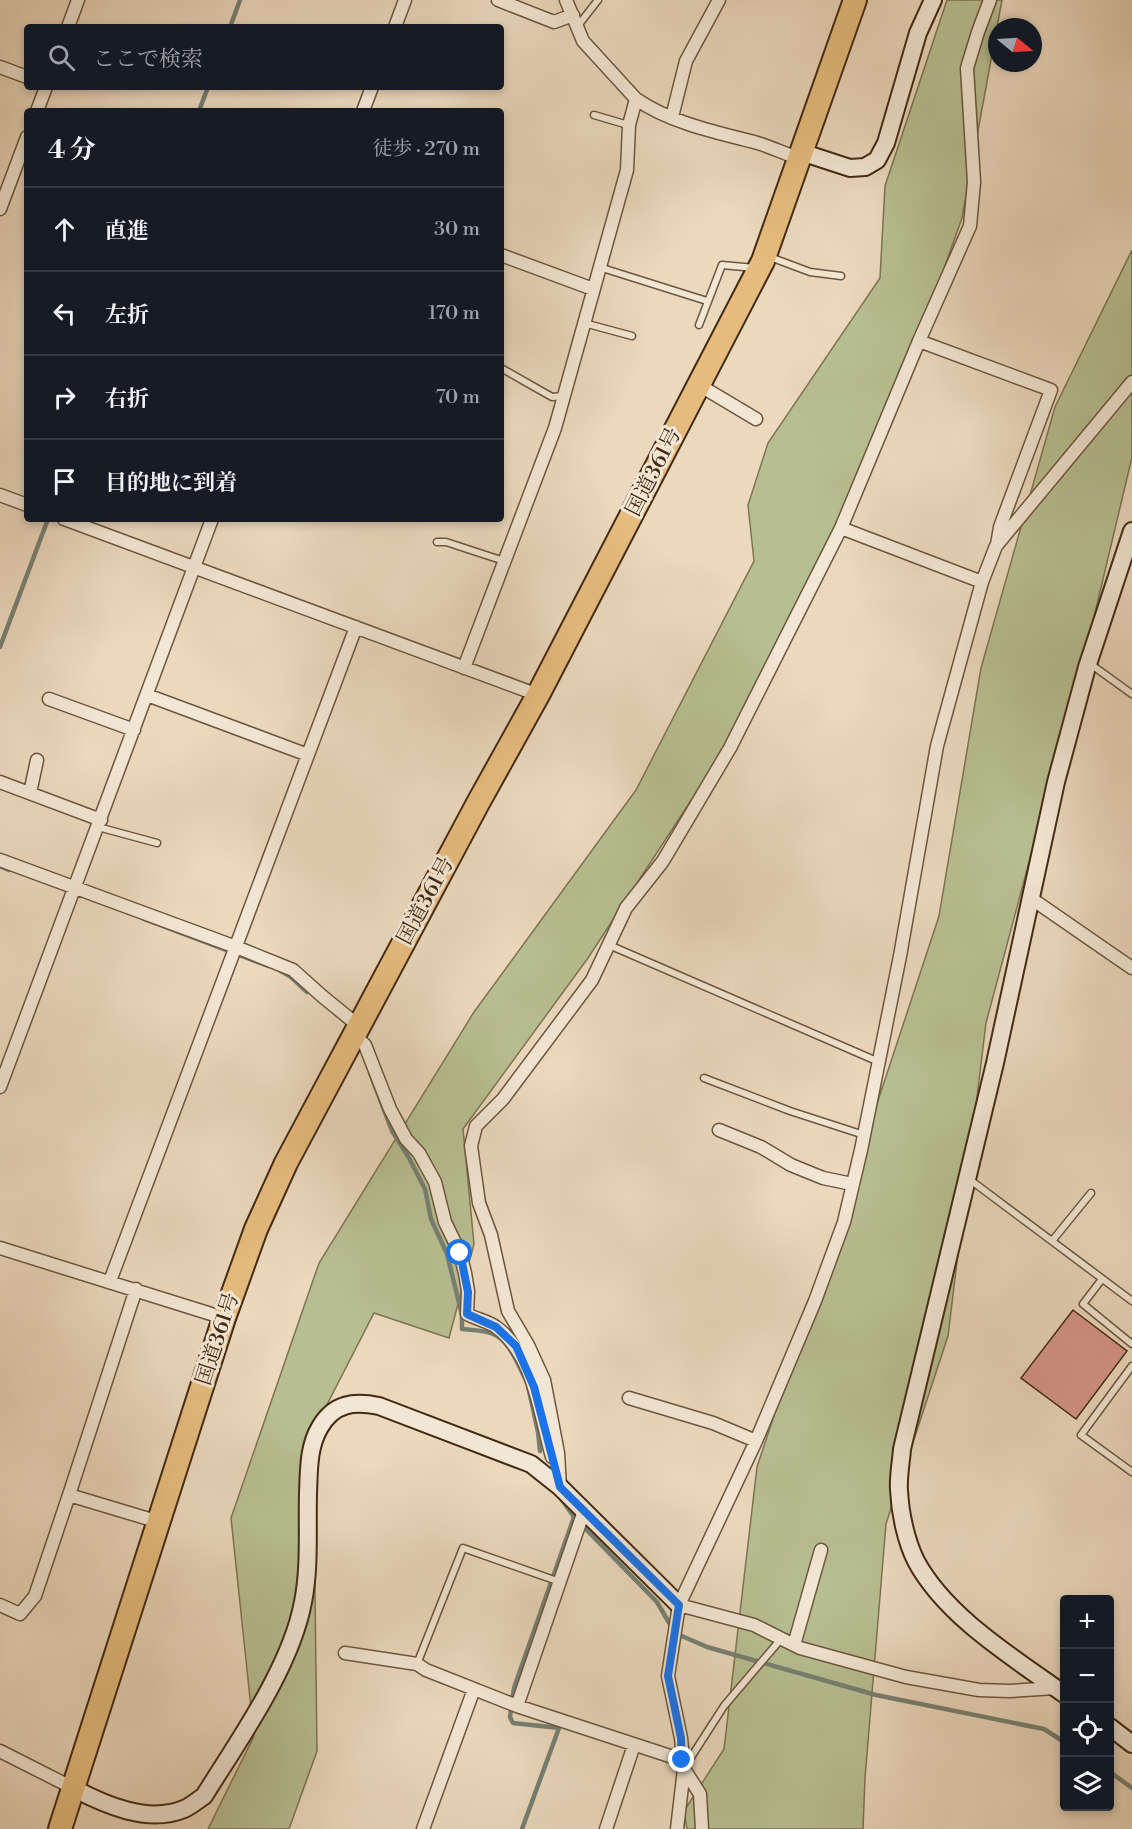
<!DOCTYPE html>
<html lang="ja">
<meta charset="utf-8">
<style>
body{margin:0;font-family:"Libre Bodoni","Noto Serif JP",serif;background:#242831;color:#f1f3f6}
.controls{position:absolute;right:18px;bottom:18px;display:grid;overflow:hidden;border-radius:6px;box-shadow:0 3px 9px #0003}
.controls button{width:54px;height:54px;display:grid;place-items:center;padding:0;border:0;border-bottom:2px solid #363941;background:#171b24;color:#f1f3f6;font:30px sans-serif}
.compass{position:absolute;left:988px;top:18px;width:54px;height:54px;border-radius:50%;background:#171b24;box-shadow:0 3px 9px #0003;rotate:108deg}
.stop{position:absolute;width:18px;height:18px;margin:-14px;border:4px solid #1a73e8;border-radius:50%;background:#fff}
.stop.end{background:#1a73e8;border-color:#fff;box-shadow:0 2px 6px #0008}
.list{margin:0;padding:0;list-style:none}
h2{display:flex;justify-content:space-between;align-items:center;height:78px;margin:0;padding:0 24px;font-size:26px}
h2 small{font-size:20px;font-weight:400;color:#9ea1a6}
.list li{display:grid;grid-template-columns:39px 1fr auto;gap:18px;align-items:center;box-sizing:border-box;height:84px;padding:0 24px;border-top:2px solid #363941}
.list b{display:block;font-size:22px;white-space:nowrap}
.list em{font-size:20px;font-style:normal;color:#9ea1a6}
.icon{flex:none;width:33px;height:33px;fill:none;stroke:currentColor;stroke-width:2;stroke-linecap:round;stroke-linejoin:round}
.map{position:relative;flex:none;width:1132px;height:1829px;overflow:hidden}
.search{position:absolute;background:#171b24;box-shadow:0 3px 9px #0003;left:24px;top:24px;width:480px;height:66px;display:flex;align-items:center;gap:15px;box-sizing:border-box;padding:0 21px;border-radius:6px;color:#9ea1a6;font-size:22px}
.panel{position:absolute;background:#171b24;box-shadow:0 3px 9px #0003;left:24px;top:108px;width:480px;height:414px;border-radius:6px}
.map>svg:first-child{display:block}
</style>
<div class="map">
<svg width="1132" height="1829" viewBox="0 0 1132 1829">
<rect width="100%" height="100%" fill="#ebd8bd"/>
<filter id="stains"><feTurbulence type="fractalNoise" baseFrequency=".00333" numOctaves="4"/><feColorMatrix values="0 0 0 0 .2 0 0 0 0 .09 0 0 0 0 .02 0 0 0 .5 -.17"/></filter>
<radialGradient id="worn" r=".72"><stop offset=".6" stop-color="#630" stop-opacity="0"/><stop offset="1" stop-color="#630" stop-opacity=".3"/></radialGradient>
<!-- green -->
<path fill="#b7bf92" stroke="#7d7452" stroke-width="1.5" d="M947 0H1002L962 218 899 394 832 553 777 669 588 958 463 1129 474 1244 449 1338 374 1313 313 1432 317 1751 289 1829H208L254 1736 231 1518 319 1263 474 1012 636 790 754 561 748 505 768 443 880 278 885 186Z
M1132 250V457L1090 634 986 1023 948 1336 886 1524 865 1778 863 1829H687L684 1811 724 1749 757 1467 939 916 981 668 1055 407Z"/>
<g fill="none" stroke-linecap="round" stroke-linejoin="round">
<!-- stream -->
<path stroke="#768072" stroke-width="4.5" d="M230 27 240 0
M199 111 208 87
M0 647 48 519
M0 866 9 870
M144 919 268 966
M281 971 291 977 307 992
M370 1073 392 1131 409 1158 425 1189 431 1219 447 1254 462 1315V1329C471 1330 482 1330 491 1333 509 1339 517 1363 525 1378
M528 1386 538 1432 540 1451
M560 1497 574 1517 657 1602 675 1633 707 1647 876 1695 1044 1729 1064 1742
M1110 1772 1132 1788
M522 1829 559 1728 513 1723 510 1717 514 1688 574 1517"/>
</g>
<!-- building -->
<path fill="#d6978a" stroke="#432a12" stroke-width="1.5" d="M1073 1310 1127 1351 1076 1419 1021 1378Z"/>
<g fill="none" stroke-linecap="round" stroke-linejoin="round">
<!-- lane casing -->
<g stroke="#6d563d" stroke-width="9">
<path id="lane" d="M577 27 598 0
M594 115 628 125
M770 257 810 272 841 276
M599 267 707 301
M584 323 632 336
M699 325 722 265 755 268
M501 368 552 397 563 396
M437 542H446L504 561
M1089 663 1132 694
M98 827 157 843
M609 945 879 1062
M704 1078 790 1111 864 1135
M969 1179 1132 1301
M1052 1241 1091 1193
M1102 1279 1083 1304 1132 1344
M1132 1366 1081 1435 1132 1472
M417 1664 463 1548 560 1582
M686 1765 724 1706 781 1639"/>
</g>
<!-- street casing -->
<g stroke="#6d563d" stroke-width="15">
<path id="street" d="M498 0 554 22 573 15
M68 27 78 0
M395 27 405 0
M0 67 27 77
M636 99C669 122 714 132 754 142 769 146 783 153 798 158
M37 111 46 87
M363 111 372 87
M672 117 686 61 719 0
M0 209 27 137
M501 255 593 289
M919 341 1051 390 1000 527 997 545
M699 385 756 419
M0 495 27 505
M64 519 538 695
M841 528 982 582
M464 668 555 428 627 170 629 125 636 99 583 41 566 0
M147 695 308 755
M49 699 134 730
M0 782 101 820
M30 793 37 760
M0 860 236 947 293 970 322 996 360 1027
M1032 899 1132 968
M355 1036 365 1045 390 1109 406 1139 419 1153 435 1182 445 1222 460 1253 465 1273 468 1291 467 1314C476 1319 488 1321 496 1327 534 1354 540 1415 552 1457
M0 1087 212 519
M719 1130 761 1147 791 1165 823 1178 852 1184
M0 1248 224 1318
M110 1281 356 627
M136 1289 69 1495 159 1522
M629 1398 713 1423 756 1441
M560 1487 558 1453 544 1380 528 1345 508 1311 491 1235 479 1203 471 1146 476 1126 503 1099 592 980 626 908 663 861 730 748 841 528 919 341 970 226 974 182 967 68 978 32 990 0
M0 1605 20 1614 35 1596 69 1495
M679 1605 754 1625 800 1648 906 1677 979 1690 1010 1691 1056 1688
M794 1645 821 1550
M345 1653 417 1664 426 1670 517 1706 682 1760
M517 1706 584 1511
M0 1751 73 1788
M684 1769 700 1794 702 1829
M423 1829 474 1689
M606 1829 634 1745
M677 1829 684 1769 681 1738 668 1676 679 1605 756 1441 815 1301 844 1222 861 1150 900 956 937 746 982 582 996 546 1132 382"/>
</g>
<!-- secondary casing -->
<g stroke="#432a12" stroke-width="20">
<path id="secondary" d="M801 152 850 168 865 167 877 160 886 143 918 33 933 0
M1064 1694C1014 1658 946 1617 916 1561 906 1541 900 1513 899 1490 898 1477 901 1463 902 1449L995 1063 1056 782 1087 667 1132 531
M1110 1727 1132 1744
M73 1788C105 1805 148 1824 184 1809 191 1806 198 1800 204 1796 239 1740 291 1667 303 1602 310 1567 307 1529 308 1493 309 1471 308 1447 320 1427 334 1403 354 1401 379 1406L531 1464 560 1487 679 1605"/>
</g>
<!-- highway casing -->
<g stroke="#432a12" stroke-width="26">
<path id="highway" d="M60 1829 224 1318 256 1229 286 1163 478 803 538 695 763 261 855 0"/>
</g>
<!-- lane -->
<use href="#lane" stroke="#f2e6d4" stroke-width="6"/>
<!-- street -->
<use href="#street" stroke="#f2e6d4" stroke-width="12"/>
<!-- secondary -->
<use href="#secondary" stroke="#f2e6d4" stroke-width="16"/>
<!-- highway -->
<use href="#highway" stroke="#e6bc7e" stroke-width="22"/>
</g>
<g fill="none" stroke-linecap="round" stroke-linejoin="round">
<!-- route -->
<path stroke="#1a73e8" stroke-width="8" d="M460 1253 468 1292 467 1314 496 1327 516 1346 534 1387 560 1487 679 1605 668 1676 681 1738 682 1760"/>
</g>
<g text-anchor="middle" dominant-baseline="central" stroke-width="6" stroke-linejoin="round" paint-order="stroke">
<!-- street labels -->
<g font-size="21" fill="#432a12" stroke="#f2e6d4">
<text transform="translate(654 472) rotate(-63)">国道361号</text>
<text transform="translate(426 901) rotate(-62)">国道361号</text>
<text transform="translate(218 1339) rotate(-72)">国道361号</text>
</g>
</g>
<rect width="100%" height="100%" filter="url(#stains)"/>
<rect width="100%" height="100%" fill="url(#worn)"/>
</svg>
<div class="controls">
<button>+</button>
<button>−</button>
<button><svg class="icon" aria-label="locate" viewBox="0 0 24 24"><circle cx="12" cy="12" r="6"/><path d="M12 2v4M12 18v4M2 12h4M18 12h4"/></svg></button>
<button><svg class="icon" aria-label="layers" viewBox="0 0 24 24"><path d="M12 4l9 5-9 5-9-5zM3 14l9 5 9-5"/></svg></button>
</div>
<svg class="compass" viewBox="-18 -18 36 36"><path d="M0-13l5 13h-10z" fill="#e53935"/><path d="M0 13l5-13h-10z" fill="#9ea1a6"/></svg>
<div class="stop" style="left:460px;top:1253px"></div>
<div class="stop end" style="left:682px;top:1760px"></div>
<div class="search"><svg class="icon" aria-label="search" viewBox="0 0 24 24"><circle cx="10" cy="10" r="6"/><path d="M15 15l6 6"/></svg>ここで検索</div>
<section class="panel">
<h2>4 分<small>徒歩 · 270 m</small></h2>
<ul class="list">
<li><svg class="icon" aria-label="ahead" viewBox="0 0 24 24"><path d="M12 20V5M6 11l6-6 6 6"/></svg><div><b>直進</b></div><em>30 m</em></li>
<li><svg class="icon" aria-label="left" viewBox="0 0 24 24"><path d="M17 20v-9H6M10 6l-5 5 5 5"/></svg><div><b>左折</b></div><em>170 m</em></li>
<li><svg class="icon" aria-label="right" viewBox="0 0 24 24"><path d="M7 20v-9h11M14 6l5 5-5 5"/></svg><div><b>右折</b></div><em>70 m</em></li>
<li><svg class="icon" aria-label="arrive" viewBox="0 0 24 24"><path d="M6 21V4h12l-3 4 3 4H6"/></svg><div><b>目的地に到着</b></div></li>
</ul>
</section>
</div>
